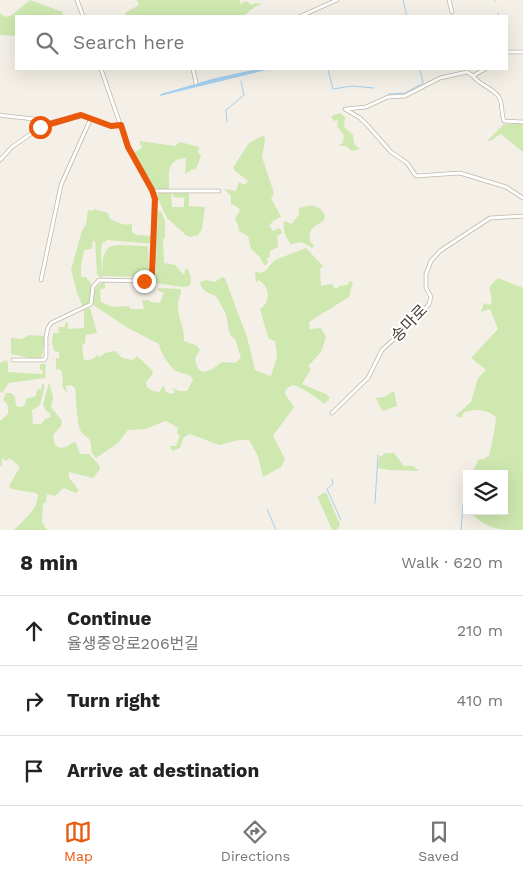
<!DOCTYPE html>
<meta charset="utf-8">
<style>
body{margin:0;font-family:"Work Sans","Noto Sans KR",sans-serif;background:#f2f2f2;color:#222}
.controls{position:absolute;right:15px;bottom:15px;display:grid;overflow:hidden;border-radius:0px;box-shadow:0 5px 20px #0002}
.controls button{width:45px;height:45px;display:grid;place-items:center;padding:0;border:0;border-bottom:1px solid #e0e0e0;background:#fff;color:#222;font:25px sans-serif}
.stop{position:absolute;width:15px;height:15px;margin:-11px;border:4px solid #ea580c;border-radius:50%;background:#fff}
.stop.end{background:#ea580c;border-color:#fff;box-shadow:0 1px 5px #0008}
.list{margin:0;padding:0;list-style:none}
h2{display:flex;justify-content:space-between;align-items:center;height:65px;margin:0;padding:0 20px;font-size:21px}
h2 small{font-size:16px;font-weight:400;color:#767676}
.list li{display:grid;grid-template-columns:32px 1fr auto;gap:15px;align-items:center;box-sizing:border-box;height:70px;padding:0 20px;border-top:1px solid #e0e0e0}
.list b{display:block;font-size:19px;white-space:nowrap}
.list p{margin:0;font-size:16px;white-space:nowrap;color:#767676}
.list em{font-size:16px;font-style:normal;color:#767676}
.icon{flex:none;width:28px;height:28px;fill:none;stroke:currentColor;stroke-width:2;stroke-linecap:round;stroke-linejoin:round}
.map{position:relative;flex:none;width:523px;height:530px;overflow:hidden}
.search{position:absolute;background:#fff;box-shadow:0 5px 20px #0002;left:15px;right:15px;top:15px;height:55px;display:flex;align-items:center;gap:12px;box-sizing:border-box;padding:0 18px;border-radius:0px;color:#767676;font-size:19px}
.sheet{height:275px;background:#fff}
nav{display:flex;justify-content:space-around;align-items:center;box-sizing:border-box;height:70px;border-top:1px solid #e0e0e0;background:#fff;font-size:14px;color:#767676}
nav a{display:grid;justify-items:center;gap:2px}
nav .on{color:#ea580c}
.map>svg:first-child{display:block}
</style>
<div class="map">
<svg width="523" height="530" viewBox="0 0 523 530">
<rect width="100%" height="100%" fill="#f4f0e7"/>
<!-- green -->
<path fill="#cee8b0" d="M30 0 63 12 62 16H16V36L0 35V13L5 17 12 15Z
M137 0H240V4L246 1 252 5 255 3 262 4 253 8 244 16H126L125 13 139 5Z
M340 113 345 117 344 127 353 135 354 144 360 149 352 151 346 146H339L343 142 344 135 337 126 338 120 334 121 331 116Z
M504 124H523V152L501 134 490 141H487Z
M264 135 265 140 262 157 273 190 274 194 271 198 281 217 273 221 269 226 273 231 280 228 282 233 277 236 278 247 270 251 269 258H266L268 263 266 265H264L260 257 251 249 248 236 239 231 238 225 235 219 240 210 236 206 231 204V196L224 189 236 191 239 182 245 185 248 181 234 170V166L249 143Z
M139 141 175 146 180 142 199 147 198 152 201 156 196 169 191 170 185 174 186 158C166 159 169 174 169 189H153L133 153 142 148Z
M171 192 172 207H184V198L173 197V192L189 193V206L205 207 202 229 198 235 191 237 187 236 167 218 157 197 159 193Z
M307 206C314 205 323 208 325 216L324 220C314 228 309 226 310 241L314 246 312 248 302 242 291 244C285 237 283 230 284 221L292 224 299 214V208Z
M94 209 108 213 110 219C117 222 124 226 132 224V232L137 235 153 236V244L107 240 102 244 101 253 102 275C103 264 101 256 109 247L117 245 148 246 149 275 141 274 139 277 103 276 101 278 97 274 95 241H93L92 249 84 250 81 267V277H86L92 285 90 304 83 307 77 293 71 269 82 231 86 224 88 210 93 211Z
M158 211 161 212 165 221V238L163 239 164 263 175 265 184 275 186 268C190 271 193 281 189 286L182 287 155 283Z
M306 248 323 266 320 269 321 286 332 284 335 289 340 286 347 285 350 281 353 282 349 297 309 322 310 329 321 328 326 337 321 352 308 366 311 369 302 384 326 394 330 398 324 404C314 396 306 389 293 385L286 389 285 394 294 407 273 436 285 459 281 467 263 477 258 456 249 440H239L219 445 190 434 184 437 180 448 172 451 170 446H176L180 435 177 434 178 428 166 421 145 429 128 430 118 443 96 458 92 453 90 440 81 432 78 423 75 388 71 385 66 386 67 393 62 386 63 379 61 370 56 369V358H59V352L54 351 52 342 53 333H59L58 327H65V323L68 322V329L84 328V310L90 308 97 333 86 335 85 344 82 345 84 360C90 361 94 359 97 355L100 357 105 353 116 351 122 358 133 360 137 356 152 370 153 374 146 382 147 387 153 391 159 392 164 385 165 391 170 394 175 393 173 388 179 391H187L193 380C189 372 183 375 176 371 168 365 161 353 159 344L128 328 93 305C94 294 93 285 105 282V288L100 290 101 302 113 307 129 306 130 309H144L142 300H149L151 302 160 303 164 293 159 291 158 288 181 289C181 296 177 301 178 309 179 320 185 329 184 341 189 344 197 343 200 350L195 358C198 380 210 371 222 362L235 363 241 358 235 339 231 336 229 331 226 314 216 296C209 293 202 292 200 282L206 280 215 282 222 277 225 278 247 337 255 370 271 376 277 357 275 341 269 339 268 337 260 309C271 302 270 285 258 280L256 283 255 271 261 273 265 271 275 260Z
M498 278 523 288V530C498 530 487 530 469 511H504V474H472L478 460C482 459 486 459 489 455 491 452 496 422 496 417 487 409 474 408 463 413L462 418 455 416 471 402 478 378 486 370 471 358 498 329 490 309 481 312 484 303 490 305C494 301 489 293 490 286Z
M29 335 45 336 42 357C31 361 22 355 11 354V338L21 339Z
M6 360 8 362V372L42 374 43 370H40V364H46L45 378 9 383 2 393 0 391V363Z
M49 382 53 397 51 407 62 421 61 426 53 435 55 445 61 448 68 446 75 441 80 454H89L99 465 100 469 93 478 69 472V478L79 490 76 493 64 488 61 490 55 496 47 494 46 502 43 504 42 522 47 530H14C24 519 37 511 38 495L36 493 11 489 9 486 20 467 10 458 6 461 2 458V466H0V421L8 414C8 408 9 403 3 400L6 393H11L15 397 16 406 22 407 25 405 26 399 36 396 37 389 41 390 42 384H44V389L40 405 32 410 33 424H41L45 419 51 417 50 413 47 412 43 405Z
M394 391 397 406 382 411 376 398 384 397Z
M386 453H394L404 466H413L419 471 390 470 378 468 379 457Z
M326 492 339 522 340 526 336 530H332L318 498V496Z"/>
<!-- water -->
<path fill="#a3d0f0" d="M257 69H270L160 96 161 94 212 79Z"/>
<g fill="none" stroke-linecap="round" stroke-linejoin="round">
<!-- stream -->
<path stroke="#a3d0f0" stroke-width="1" d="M403 0 407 16
M494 0 495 1
M498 13 499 16
M328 69 333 89 352 86 374 88
M388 94 405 93 423 83 420 69
M227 122 226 110 244 95 241 81
M332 479 333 484 327 489 341 520
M375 503 378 455
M267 509 276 530
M461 530 463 505"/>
<!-- minor casing -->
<g stroke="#bfb8aa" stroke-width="4.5">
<path id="minor" d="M77 0 83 16
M449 0 452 12
M301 16 337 0
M507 52H523
M193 69 196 83
M473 76C479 85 492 87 499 97 503 104 501 114 504 121L523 122
M345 109 360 118 369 127 391 152 407 163 416 176 460 173 506 187 523 198
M346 109 366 107 388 97 405 96 440 78 467 72 473 76 485 69
M0 115C13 118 35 116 45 124
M0 160 12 147 45 124 81 115 111 126 121 125
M153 191H219
M41 280 61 185 91 118
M13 360H44L46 357V337L48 328 51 323 91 304 93 287 99 280 143 281 152 278 154 244V193L128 147 101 69
M332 413 368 378 382 350 419 316 429 304 431 297 426 288V274L431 261 440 251 490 218 523 216"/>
</g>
<!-- minor -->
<use href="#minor" stroke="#fff" stroke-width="3"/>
</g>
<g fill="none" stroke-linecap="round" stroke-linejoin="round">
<!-- route -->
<path stroke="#ea580c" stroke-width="6" d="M40 127 81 115 111 126 121 125 128 147 152 190 155 199 152 273C151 279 149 280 144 281"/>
</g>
<g text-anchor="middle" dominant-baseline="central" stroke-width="4" stroke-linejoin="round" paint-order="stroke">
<!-- street labels -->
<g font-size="16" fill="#474036" stroke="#fff">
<text transform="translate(409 323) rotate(-46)">송마로</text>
</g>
</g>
</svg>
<div class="controls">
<button><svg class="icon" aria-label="layers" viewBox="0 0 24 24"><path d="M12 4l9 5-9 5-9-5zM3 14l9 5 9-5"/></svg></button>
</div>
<div class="stop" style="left:40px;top:127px"></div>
<div class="stop end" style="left:144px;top:281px"></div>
<div class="search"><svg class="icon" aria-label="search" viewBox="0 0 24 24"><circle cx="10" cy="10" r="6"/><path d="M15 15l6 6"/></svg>Search here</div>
</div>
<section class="sheet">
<h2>8 min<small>Walk · 620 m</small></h2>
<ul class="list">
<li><svg class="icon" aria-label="ahead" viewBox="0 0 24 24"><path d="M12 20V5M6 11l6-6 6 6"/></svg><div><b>Continue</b><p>율생중앙로206번길</p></div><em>210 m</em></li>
<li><svg class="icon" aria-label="right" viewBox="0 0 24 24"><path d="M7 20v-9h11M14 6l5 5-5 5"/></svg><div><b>Turn right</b></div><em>410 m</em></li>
<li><svg class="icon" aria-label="arrive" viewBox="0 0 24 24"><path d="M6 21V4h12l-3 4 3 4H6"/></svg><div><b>Arrive at destination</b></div></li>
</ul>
</section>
<nav>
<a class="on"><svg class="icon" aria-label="map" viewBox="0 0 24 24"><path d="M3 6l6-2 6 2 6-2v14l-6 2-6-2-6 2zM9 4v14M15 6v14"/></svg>Map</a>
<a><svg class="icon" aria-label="directions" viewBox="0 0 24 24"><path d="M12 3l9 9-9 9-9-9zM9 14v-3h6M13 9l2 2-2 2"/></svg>Directions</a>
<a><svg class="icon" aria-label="saved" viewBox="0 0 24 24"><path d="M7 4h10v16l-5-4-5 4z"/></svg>Saved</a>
</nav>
